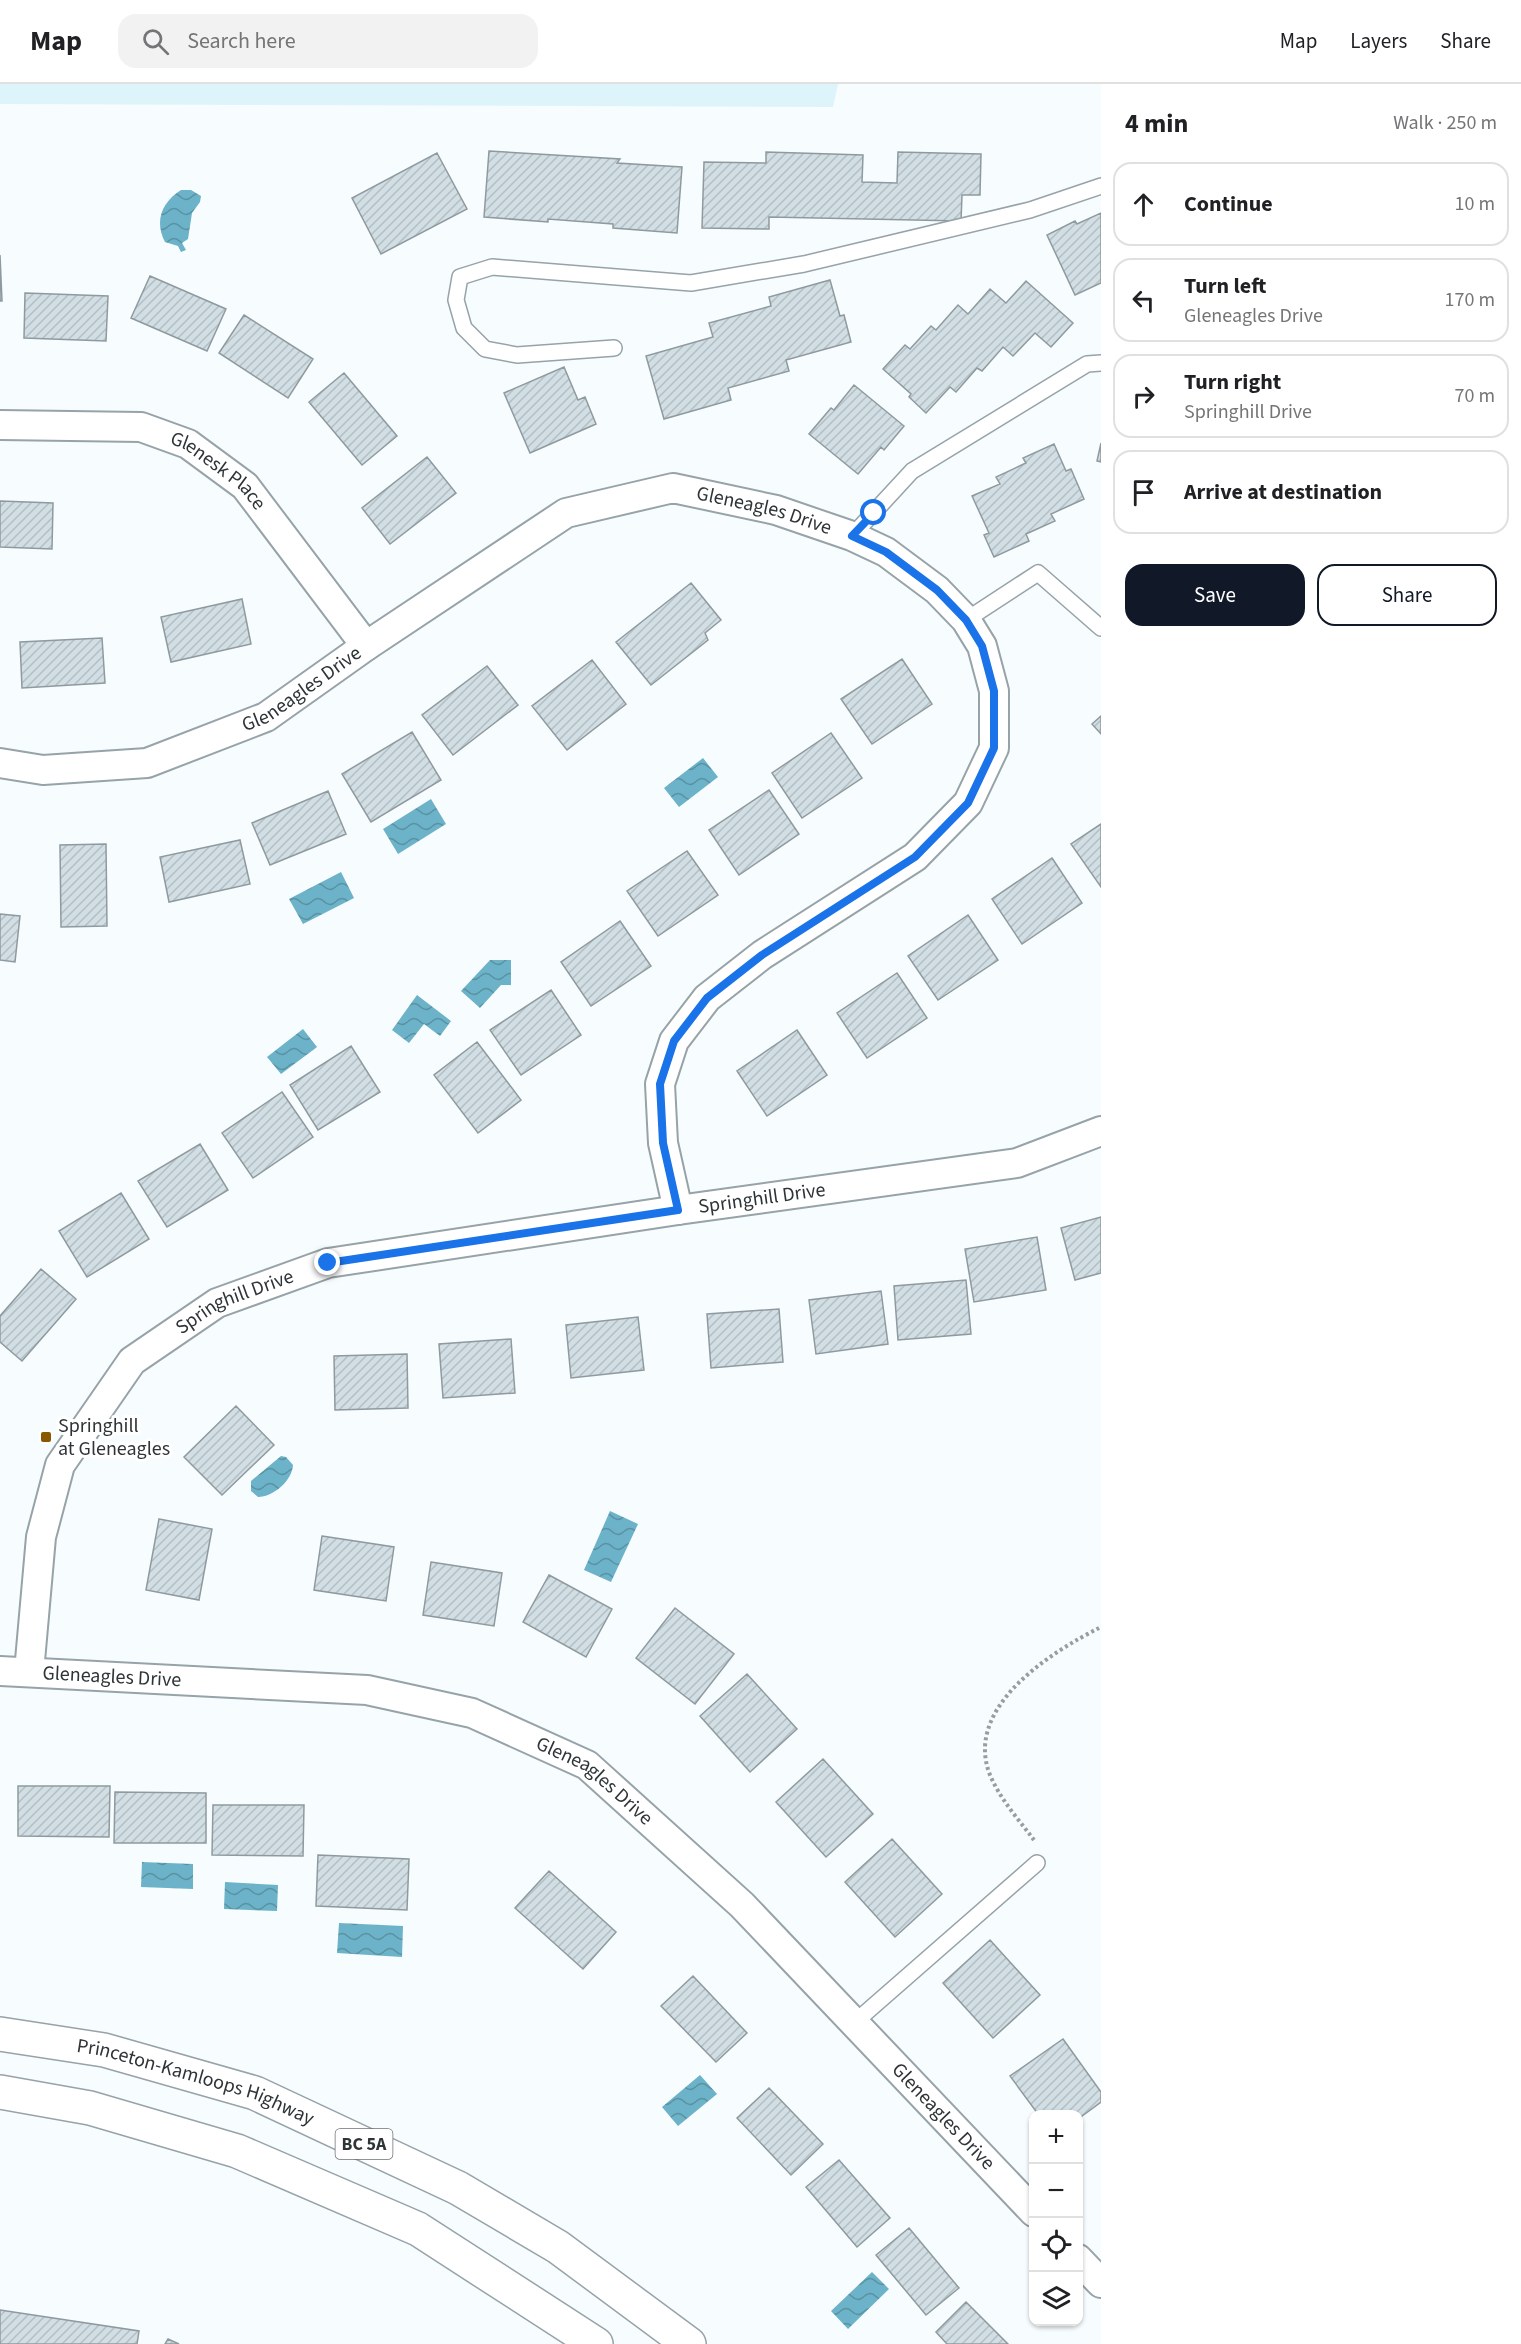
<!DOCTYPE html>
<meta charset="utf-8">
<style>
body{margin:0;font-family:"Source Sans 3",sans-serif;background:#f2f2f2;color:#202124}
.controls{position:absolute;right:18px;bottom:18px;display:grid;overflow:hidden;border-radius:12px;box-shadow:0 2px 4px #0004}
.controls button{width:54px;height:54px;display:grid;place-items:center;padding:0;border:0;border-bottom:2px solid #e0e0e0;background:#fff;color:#202124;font:30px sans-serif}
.stop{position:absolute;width:18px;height:18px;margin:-14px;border:4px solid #1a73e8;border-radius:50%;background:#fff}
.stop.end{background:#1a73e8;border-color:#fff;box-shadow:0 2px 6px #0008}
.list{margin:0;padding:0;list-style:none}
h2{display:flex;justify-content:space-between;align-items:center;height:78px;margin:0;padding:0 24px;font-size:26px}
h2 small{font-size:20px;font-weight:400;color:#757577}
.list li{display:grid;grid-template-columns:39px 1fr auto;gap:18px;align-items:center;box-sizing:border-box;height:84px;margin:0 12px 12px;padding:0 12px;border:2px solid #e0e0e0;border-radius:18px}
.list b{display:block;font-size:22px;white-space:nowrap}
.list p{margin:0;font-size:20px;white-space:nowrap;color:#757577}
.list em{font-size:20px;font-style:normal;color:#757577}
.actions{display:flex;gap:12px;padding:18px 24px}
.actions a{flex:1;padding:14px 0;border:2px solid #111827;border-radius:18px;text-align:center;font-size:21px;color:#111827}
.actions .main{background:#111827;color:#fff}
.icon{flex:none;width:33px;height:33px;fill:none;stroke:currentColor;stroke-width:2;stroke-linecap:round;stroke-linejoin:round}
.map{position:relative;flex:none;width:1101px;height:2260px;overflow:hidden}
header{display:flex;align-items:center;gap:36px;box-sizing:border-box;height:84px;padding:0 30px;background:#fff;border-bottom:2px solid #e0e0e0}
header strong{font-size:28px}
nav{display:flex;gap:33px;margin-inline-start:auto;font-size:21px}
.search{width:420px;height:54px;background:#f2f2f2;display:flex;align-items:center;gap:15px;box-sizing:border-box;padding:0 21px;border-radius:18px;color:#757577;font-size:22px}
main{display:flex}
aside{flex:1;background:#fff}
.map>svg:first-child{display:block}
</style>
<header>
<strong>Map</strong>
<div class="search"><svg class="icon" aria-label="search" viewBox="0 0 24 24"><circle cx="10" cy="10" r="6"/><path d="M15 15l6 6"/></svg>Search here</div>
<nav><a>Map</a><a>Layers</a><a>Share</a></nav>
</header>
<main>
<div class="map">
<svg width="1101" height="2260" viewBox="0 0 1101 2260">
<defs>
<pattern id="water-waves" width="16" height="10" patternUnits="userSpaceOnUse" patternTransform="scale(1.5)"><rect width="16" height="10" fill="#6cb2c8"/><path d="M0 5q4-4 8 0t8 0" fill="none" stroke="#5992a3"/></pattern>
<pattern id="building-hatch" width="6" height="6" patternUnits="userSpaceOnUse" patternTransform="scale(1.5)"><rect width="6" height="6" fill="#d1dee3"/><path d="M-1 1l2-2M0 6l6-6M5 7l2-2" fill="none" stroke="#b4bfc3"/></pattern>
</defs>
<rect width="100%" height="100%" fill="#f7fcfe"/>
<!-- built -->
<path fill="#ddf4fb" d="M0 0H838L833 23 0 20Z"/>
<!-- water -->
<path fill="url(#water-waves)" d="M181 106H191L201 112 200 118 192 129 188 155 182 159 186 166 181 168 178 162 165 158C154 137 162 118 181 106Z
M703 674 718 693 679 723 664 704Z
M431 715 446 740 398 770 383 745Z
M341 788 354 814 303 840 289 815Z
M490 876H511V901H501L480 924 461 907Z
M417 911 451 937 440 952 424 940 409 959 392 946Z
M303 945 317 963 281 990 267 973Z
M281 1372 286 1373 293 1381C292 1397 273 1413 258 1413L251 1407V1397Z
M610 1427 638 1440 611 1498 584 1486Z
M142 1778 193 1780V1805L141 1803Z
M225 1798 278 1801 277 1827 224 1825Z
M339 1839 403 1842 402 1873 337 1869Z
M700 1991 717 2010 678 2042 662 2023Z
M872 2188 889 2205 848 2245 831 2227Z"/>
<!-- building -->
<path fill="url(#building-hatch)" stroke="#8e9a9f" stroke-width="1.5" d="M489 67 620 75 617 79 682 83 677 149 613 144V140L548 135V138L484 133Z
M766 68 863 71 862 98 897 99 898 68 981 70 980 111H962L961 137 769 133V145L702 144 704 78 766 79Z
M437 69 467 125 381 170 352 114Z
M1101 129V199L1075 211 1047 151 1075 137 1077 140Z
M0 171 2 217H0Z
M150 192 226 225 207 267 131 234Z
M830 196 840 232 844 231 851 258 786 276 789 287 728 304 731 316 664 335 646 272 713 253 709 239 771 222 769 213Z
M1026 197 1073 239 1051 263 1035 249 1013 272 1003 263 982 287 977 284 956 308 950 303 926 329 909 313 911 310 883 285 905 261 910 265 931 242 936 246 958 221 968 230 990 205 1006 219Z
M25 209 108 212 106 257 24 254Z
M244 231 313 275 288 314 219 269Z
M564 283 578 316 585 313 596 340 530 369 504 309Z
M344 289 397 352 362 381 309 318Z
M854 301 904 342 884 366 881 363 858 390 809 350 831 324 834 326Z
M1101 359V378L1097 377Z
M1054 360 1066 387 1071 385 1084 415 1051 430 1055 437 1026 450 1029 457 994 473 984 451 989 449 972 412 1000 400 996 393 1026 379 1023 374Z
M427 373 456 409 390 460 362 424Z
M0 417 53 419 52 465 0 463Z
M691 499 721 536 705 549 708 556 651 601 616 558Z
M242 515 251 560 171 578 161 533Z
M102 554 105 599 22 604 20 558Z
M902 575 932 620 872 660 841 615Z
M592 576 626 620 567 666 532 622Z
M487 582 518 621 453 671 422 631Z
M1101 632V650L1092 640Z
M412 648 441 696 371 738 342 690Z
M831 649 862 694 802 734 772 689Z
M769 706 799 750 739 791 709 746Z
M328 707 346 750 270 781 252 739Z
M1101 740V803L1071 760Z
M240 756 250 800 169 818 160 773Z
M106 760 107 842 61 843 60 761Z
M687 767 718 811 658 852 627 807Z
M1052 774 1082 819 1022 860 992 815Z
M0 830 20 832 15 878 0 876Z
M968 831 998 876 938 916 908 872Z
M620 837 651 882 591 922 561 878Z
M897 889 927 934 867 974 837 929Z
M551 906 581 951 521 991 490 946Z
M797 946 827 991 767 1032 737 987Z
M477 958 521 1016 478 1049 434 991Z
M351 962 380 1008 318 1046 290 1001Z
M282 1008 313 1053 253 1094 222 1049Z
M200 1060 228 1106 167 1143 138 1097Z
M121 1109 149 1155 87 1193 59 1147Z
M1101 1133V1189L1075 1196 1061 1144Z
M1037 1153 1046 1206 974 1218 965 1165Z
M41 1185 76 1215 22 1277 0 1258V1232Z
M966 1196 971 1250 898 1256 894 1202Z
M881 1207 888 1260 816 1270 809 1216Z
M779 1225 783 1278 711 1284 707 1230Z
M638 1233 644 1286 571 1294 566 1241Z
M511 1255 515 1309 443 1314 439 1260Z
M407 1270 408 1324 335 1326 334 1272Z
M236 1322 274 1361 222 1411 184 1373Z
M159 1435 212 1445 199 1516 146 1506Z
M322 1452 394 1463 386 1517 314 1506Z
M431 1478 502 1489 494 1542 423 1531Z
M549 1491 612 1525 586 1573 523 1538Z
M675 1524 734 1570 695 1620 636 1574Z
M747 1590 797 1645 750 1688 700 1632Z
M823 1675 873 1730 826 1773 776 1718Z
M18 1702H110L109 1753 18 1752Z
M115 1708 206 1709V1759H114Z
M213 1721H304L303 1772 212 1771Z
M892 1755 942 1810 895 1853 845 1798Z
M318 1771 409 1775 407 1826 316 1822Z
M549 1787 616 1848 583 1885 515 1824Z
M990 1856 1040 1911 993 1954 943 1899Z
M693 1892 747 1949 716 1978 661 1922Z
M1063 1955 1101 2008V2018L1078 2035V2030H1038L1010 1992Z
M769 2004 823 2060 791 2091 737 2034Z
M839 2076 890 2134 857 2163 806 2103Z
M909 2144 959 2204 926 2231 876 2171Z
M966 2218 1008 2260H947L936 2248Z
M0 2226 139 2247 137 2260H0Z
M168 2255 179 2260H165Z"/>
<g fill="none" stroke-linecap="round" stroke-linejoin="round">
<!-- service casing -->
<g stroke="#96a3a8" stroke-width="18">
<path id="service" d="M614 264 517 271 485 265 464 244 456 216 460 193 492 183 691 199 804 180 1030 126 1101 102
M852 452 912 387 1087 280 1101 279
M966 536 1038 489 1101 544
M854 1939 1037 1779"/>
</g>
<!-- minor casing -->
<g stroke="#96a3a8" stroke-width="32">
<g id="minor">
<path id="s1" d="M0 341 141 343 188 360 245 402 366 562"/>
<path id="s2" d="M0 679 43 686 147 679 266 633 366 562 566 429 673 404 776 426 852 452 886 468 937 506 966 536 982 562 994 607V664L968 719 915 773 762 871 707 914 674 957 660 1000 663 1059 678 1126"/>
<path id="s3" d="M0 1587 367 1606 472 1629 587 1681 742 1821 1034 2128"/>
<path id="s4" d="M29 1588 41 1453 60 1381 132 1277 217 1219 328 1179 678 1126 1017 1079 1101 1047"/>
<path d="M1078 2175 1101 2199"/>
</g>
</g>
<!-- primary casing -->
<g stroke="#96a3a8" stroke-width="36">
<g id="primary">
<path id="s5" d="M0 1950 104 1966 255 2009 458 2104 558 2163 689 2260"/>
<path d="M0 2008 90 2024 237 2067 418 2145 596 2260"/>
</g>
</g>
<!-- path -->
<path stroke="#989d9f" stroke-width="4" stroke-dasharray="3 3" stroke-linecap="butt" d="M1034 1756C1019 1736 1000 1715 990 1691 963 1623 1051 1568 1101 1543"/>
<!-- service -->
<use href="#service" stroke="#fff" stroke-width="15"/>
<!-- minor -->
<use href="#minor" stroke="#fff" stroke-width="28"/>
<!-- primary -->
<use href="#primary" stroke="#fff" stroke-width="33"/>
</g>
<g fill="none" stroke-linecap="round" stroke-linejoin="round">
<!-- route -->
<path stroke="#1a73e8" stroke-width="8" d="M328 1179 678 1126 663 1059 660 1000 674 957 707 914 762 871 915 773 968 719 994 664V607L982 562 966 536 937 506 886 468 852 452 874 429"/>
</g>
<!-- markers -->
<rect fill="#8a5701" stroke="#fff" stroke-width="2" x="40" y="1347" width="12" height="12" rx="3"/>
<g text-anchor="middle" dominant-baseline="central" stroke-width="6" stroke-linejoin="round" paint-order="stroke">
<!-- shield labels -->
<rect fill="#fff" stroke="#6d7172" stroke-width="1.5" x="335.5" y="2045" width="57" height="30" rx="4.5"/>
<g font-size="18" font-weight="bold" fill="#2f3436">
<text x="364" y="2060">BC 5A</text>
</g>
<!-- street labels -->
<g font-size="20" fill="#2f3436" stroke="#fff">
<text stroke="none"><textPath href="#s1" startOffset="231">Glenesk Place</textPath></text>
<text stroke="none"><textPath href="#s2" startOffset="842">Gleneagles Drive</textPath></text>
<text stroke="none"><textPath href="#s2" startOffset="320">Gleneagles Drive</textPath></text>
<text stroke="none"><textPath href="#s4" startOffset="996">Springhill Drive</textPath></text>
<text stroke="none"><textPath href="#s4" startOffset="456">Springhill Drive</textPath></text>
<text stroke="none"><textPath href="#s3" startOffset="112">Gleneagles Drive</textPath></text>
<text stroke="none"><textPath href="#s3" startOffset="616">Gleneagles Drive</textPath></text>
<text stroke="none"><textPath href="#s5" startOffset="202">Princeton-Kamloops Highway</textPath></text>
<text stroke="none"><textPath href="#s3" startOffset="1102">Gleneagles Drive</textPath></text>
</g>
<!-- poi labels -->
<g font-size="20" fill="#2f3436" stroke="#fff" text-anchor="start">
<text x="58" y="1342">Springhill<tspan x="58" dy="23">at Gleneagles</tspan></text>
</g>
</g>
</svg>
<div class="controls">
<button>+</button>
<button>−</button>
<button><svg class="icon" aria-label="locate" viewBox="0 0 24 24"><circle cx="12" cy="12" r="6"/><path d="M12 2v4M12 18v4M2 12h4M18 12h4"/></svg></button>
<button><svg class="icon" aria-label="layers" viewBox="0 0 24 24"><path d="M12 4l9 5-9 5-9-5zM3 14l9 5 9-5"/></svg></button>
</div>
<div class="stop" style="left:874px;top:429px"></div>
<div class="stop end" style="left:328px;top:1179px"></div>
</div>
<aside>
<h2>4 min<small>Walk · 250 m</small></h2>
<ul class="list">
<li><svg class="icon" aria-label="ahead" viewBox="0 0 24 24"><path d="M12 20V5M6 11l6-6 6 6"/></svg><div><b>Continue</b></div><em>10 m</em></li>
<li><svg class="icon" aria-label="left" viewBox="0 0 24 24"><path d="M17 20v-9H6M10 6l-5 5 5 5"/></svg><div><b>Turn left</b><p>Gleneagles Drive</p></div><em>170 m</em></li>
<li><svg class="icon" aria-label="right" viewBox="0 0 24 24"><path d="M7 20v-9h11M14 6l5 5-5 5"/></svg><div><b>Turn right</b><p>Springhill Drive</p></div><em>70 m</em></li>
<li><svg class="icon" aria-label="arrive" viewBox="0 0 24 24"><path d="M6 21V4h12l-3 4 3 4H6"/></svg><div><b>Arrive at destination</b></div></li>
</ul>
<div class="actions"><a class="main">Save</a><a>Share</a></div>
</aside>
</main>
